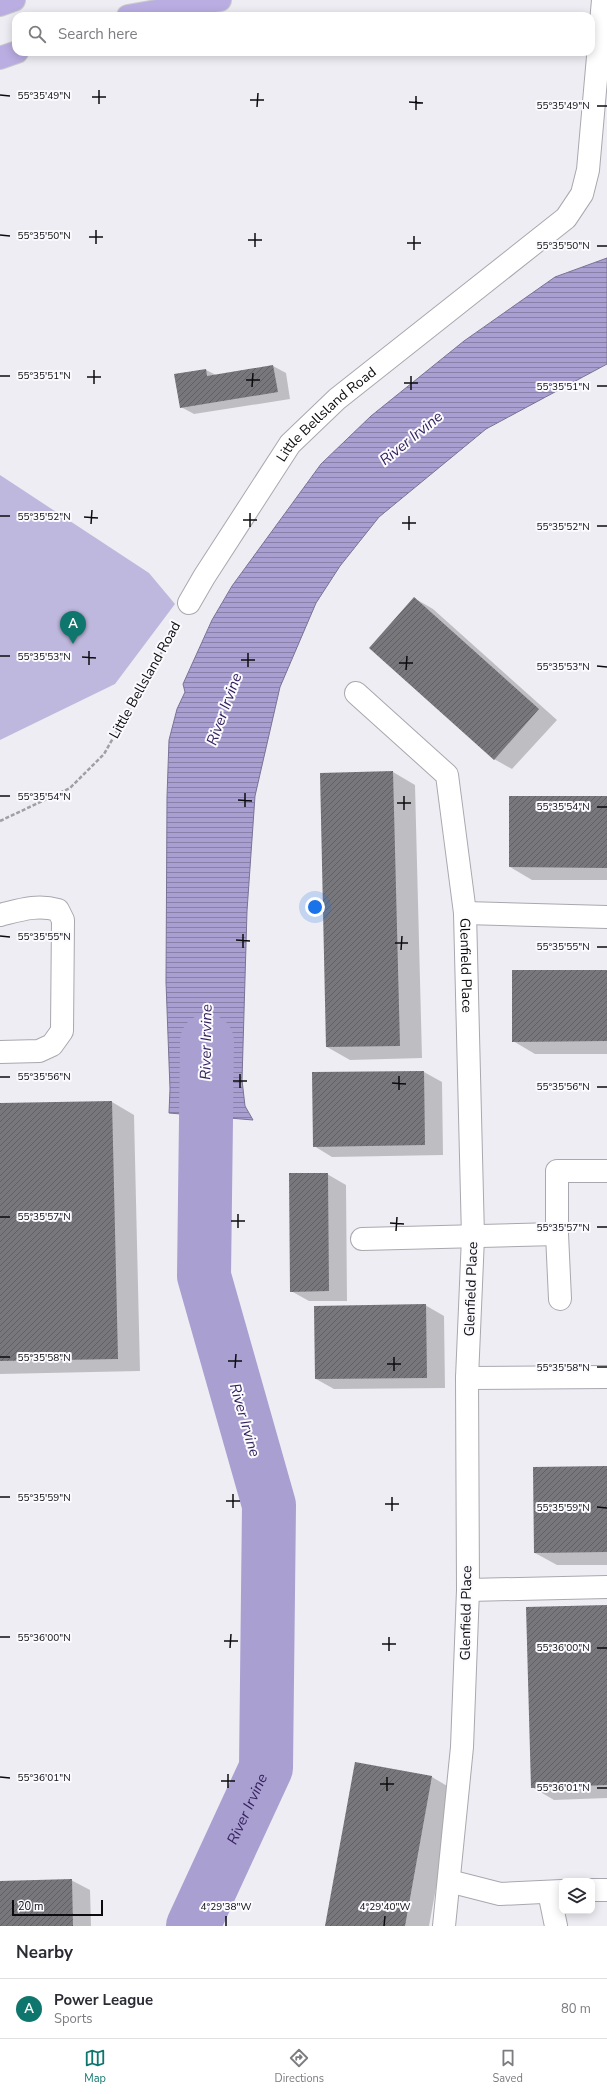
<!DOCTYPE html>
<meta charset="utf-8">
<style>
body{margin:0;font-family:"Nunito Sans",sans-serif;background:#f2f2f3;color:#2b2b33}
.controls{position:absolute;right:12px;bottom:12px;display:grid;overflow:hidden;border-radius:8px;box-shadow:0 2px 10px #0003}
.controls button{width:36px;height:36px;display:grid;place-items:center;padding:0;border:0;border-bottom:1px solid #e1e1e2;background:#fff;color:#2b2b33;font:20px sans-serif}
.scale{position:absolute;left:12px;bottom:10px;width:91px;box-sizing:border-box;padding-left:4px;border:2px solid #0c0c0e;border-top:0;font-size:11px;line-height:14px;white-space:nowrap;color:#0c0c0e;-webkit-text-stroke:3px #fbfafe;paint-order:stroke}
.you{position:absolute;left:315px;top:907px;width:14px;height:14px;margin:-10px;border:3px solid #fff;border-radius:50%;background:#1a73e8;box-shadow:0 0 0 6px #1a73e833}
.badge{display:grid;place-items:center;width:26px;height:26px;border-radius:50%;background:#0f766e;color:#fff;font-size:13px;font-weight:700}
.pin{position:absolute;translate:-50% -33px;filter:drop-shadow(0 1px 2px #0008)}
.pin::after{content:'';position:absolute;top:21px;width:14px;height:12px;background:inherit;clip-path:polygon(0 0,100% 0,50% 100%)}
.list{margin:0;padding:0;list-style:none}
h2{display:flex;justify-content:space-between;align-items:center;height:52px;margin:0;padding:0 16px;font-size:17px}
h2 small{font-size:13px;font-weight:400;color:#7c7c81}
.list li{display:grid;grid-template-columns:26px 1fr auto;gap:12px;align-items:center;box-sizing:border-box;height:60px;padding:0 16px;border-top:1px solid #e1e1e2}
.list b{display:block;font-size:15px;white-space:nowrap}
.list p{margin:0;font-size:13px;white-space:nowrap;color:#7c7c81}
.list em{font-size:13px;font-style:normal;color:#7c7c81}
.icon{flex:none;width:22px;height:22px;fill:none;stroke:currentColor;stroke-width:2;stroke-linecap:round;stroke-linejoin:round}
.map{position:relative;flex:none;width:607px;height:1926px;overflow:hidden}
.search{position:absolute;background:#fff;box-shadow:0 2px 10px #0003;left:12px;right:12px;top:12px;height:44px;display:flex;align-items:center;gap:10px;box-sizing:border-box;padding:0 14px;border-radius:12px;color:#7c7c81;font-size:15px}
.sheet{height:112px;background:#fff}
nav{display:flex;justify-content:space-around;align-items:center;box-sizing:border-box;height:56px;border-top:1px solid #e1e1e2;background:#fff;font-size:11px;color:#7c7c81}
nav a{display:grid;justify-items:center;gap:2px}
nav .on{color:#0f766e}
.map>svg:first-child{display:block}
</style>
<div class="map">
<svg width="607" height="1926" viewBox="0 0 607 1926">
<defs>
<pattern id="water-rules" width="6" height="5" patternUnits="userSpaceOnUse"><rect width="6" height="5" fill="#a99fd1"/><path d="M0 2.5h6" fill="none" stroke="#8880a8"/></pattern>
<pattern id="building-hatch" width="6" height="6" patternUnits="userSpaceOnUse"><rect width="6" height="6" fill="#77777c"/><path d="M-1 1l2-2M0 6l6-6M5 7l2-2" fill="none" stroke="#606064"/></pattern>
</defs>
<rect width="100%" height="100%" fill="#eeedf3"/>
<!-- grass -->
<path fill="#bfb8de" d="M0 475 149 573 175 604 115 684 0 740Z"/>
<!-- water -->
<path fill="url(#water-rules)" stroke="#7a7396" d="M607 258V364L486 429 379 517 340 566 316 603 280 687 255 796 247 911 242 1080 245 1106 253 1120 169 1113 170 1089 166 982 167 797 169 740 177 709 185 692 183 684 212 620 232 586 321 464 371 416 464 341 555 277Z"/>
<!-- shadow -->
<path fill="#0003" d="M273 366 286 373 290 399 194 414 181 407 206 370 216 375Z
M414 598 433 609 557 720 512 769 494 759Z
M393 772 415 785 422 1058 350 1060 327 1047Z
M607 797V880H532L510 867Z
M607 971V1054H535L513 1041Z
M424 1072 442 1082 443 1155 332 1157 314 1146Z
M112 1102 134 1115 140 1371 0 1374V1104Z
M327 1174 346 1185 347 1301H309L291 1291Z
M425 1305 444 1316 445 1388 334 1389 316 1379Z
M607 1467V1565H557L535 1553Z
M607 1606V1798L554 1800 532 1787Z
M356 1763 432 1777 454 1790 429 1926H326Z
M71 1880 90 1890 91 1926H0V1882Z"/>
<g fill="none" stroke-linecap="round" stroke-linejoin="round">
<!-- river -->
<path stroke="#a99fd1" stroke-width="54" id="s1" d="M193 1926 266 1768 269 1505 204 1276 207 1041"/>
</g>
<!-- building -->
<path fill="url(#building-hatch)" d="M273 365 278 392 180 408 174 374 206 369 207 376Z
M414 597 539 709 494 760 369 648Z
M393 771 400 1046 326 1047 320 773Z
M509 796H607V868L509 867Z
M512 970H607V1041L512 1042Z
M424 1071 425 1145 313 1147 312 1072Z
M112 1101 118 1359 0 1361V1103Z
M289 1173H328L329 1291 290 1292Z
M426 1304 427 1378 315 1379 314 1306Z
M607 1466V1552L534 1553 533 1467Z
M607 1605V1785L531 1788 526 1607Z
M355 1762 432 1776 405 1926H325Z
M72 1879 73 1926H0V1881Z"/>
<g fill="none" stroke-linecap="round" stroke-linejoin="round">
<!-- minor casing -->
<g stroke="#a9a8ae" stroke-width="24">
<g id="minor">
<path id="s2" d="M189 603 204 577 290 444 337 399 566 218 582 194 588 170 603 0"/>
<path id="s3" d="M356 693 447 775 465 913 473 1237 467 1378 468 1590 462 1747 444 1926"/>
<path d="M465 913 607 917"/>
<path d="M0 915C20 910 37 904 58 910L63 920 62 1031 52 1045 39 1051 0 1052"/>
<path d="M557 1234 560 1299"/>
<path d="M362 1239 557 1234V1171H607"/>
<path d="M467 1378 607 1377"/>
<path d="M468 1590 607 1587"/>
<path d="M449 1881 500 1894 562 1891"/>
<path d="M592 1890H607"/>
<path d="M549 1892 556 1926"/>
</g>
</g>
<!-- major casing -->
<g stroke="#cacaca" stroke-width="24">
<path id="major" d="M0 5 14 0
M128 16 220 0
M0 58 17 52"/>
</g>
<!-- path -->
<path stroke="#a09fa4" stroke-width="2.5" stroke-dasharray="4 2" stroke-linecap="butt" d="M0 821 70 788 104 754 177 625"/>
<!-- minor -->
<use href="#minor" stroke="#fff" stroke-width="22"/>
<!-- major -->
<use href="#major" stroke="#baade2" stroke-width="22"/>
</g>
<!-- ticks -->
<path fill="none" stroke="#0c0c0e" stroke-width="1.5" d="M0 95 10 96M92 97H106M250 100H264M409 102 423 103M99 104V90M597 106H607M257 107 258 93M416 110V96M0 235 10 236M89 237H103M248 240H262M407 243H421M96 244V230M597 246H607M255 247V233M414 250V236M0 376H10M87 377H101M246 380H260M404 383H418M94 384V370M597 386H607M252 387 253 373M411 390V376M0 516H10M84 517 98 518M243 520H257M402 523H416M91 524 92 510M597 526H607M250 527V513M409 530V516M0 656H10M82 657 96 658M241 660H255M399 663H413M89 665V651M597 666 607 667M248 667V653M406 670 407 656M0 796H10M238 800 252 801M397 803H411M245 807V793M597 807H607M404 810V796M0 936 10 937M236 940 250 941M395 943H408M597 947H607M243 948V934M401 950 402 936M0 1077H10M233 1081H247M392 1083 406 1084M597 1087H607M240 1088V1074M399 1090V1076M0 1217H10M231 1221H245M390 1223 404 1224M597 1227H607M238 1228V1214M396 1231 397 1217M0 1357H10M228 1361H242M387 1364H401M597 1367H607M235 1368 236 1354M394 1371V1357M0 1497H10M226 1501H240M385 1504H399M597 1507 607 1508M233 1508V1494M392 1511V1497M0 1637H10M224 1641H238M382 1644H396M230 1648 231 1634M597 1648H607M389 1651V1637M0 1777 10 1778M221 1781H235M380 1784H394M228 1788V1774M597 1788H607M387 1791V1777M226 1926V1916M384 1926 385 1916"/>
<g text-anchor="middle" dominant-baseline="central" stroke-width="4" stroke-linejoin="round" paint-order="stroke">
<!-- street labels -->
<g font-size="14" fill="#0c0c0e" stroke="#fbfafe">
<text stroke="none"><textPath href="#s2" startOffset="235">Little Bellsland Road</textPath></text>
<text transform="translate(145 680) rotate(-61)">Little Bellsland Road</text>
<text stroke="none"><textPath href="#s3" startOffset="314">Glenfield Place</textPath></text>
<text transform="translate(471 1289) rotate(-88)">Glenfield Place</text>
<text transform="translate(466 1613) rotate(-89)">Glenfield Place</text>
</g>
<!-- water labels -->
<g font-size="15" font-style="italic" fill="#321f5b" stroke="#fbfafe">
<text transform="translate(411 438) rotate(-39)">River Irvine</text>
<text transform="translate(224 709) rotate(-70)">River Irvine</text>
<text transform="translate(206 1042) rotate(-89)">River Irvine</text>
<text transform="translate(245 1420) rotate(74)">River Irvine</text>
<text stroke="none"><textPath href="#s1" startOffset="129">River Irvine</textPath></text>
</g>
</g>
<g font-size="10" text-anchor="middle" fill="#0c0c0e" stroke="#fbfafe" stroke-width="4" stroke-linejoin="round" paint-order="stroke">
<text x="44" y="99">55°35'49"N</text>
<text x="563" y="109">55°35'49"N</text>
<text x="44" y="239">55°35'50"N</text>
<text x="563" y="249">55°35'50"N</text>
<text x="44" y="379">55°35'51"N</text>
<text x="563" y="390">55°35'51"N</text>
<text x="44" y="520">55°35'52"N</text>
<text x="563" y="530">55°35'52"N</text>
<text x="44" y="660">55°35'53"N</text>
<text x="563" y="670">55°35'53"N</text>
<text x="44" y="800">55°35'54"N</text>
<text x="563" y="810">55°35'54"N</text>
<text x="44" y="940">55°35'55"N</text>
<text x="563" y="950">55°35'55"N</text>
<text x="44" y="1080">55°35'56"N</text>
<text x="563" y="1090">55°35'56"N</text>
<text x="44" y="1220">55°35'57"N</text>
<text x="563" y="1231">55°35'57"N</text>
<text x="44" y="1361">55°35'58"N</text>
<text x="563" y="1371">55°35'58"N</text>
<text x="44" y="1501">55°35'59"N</text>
<text x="563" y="1511">55°35'59"N</text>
<text x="44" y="1641">55°36'00"N</text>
<text x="563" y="1651">55°36'00"N</text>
<text x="44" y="1781">55°36'01"N</text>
<text x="563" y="1791">55°36'01"N</text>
<text x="226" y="1910">4°29'38"W</text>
<text x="385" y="1910">4°29'40"W</text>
</g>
</svg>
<div class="controls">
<button><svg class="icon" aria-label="layers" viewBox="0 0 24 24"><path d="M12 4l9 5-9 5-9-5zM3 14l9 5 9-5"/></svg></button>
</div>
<div class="scale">20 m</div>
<div class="you"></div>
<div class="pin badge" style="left:73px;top:644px">A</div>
<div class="search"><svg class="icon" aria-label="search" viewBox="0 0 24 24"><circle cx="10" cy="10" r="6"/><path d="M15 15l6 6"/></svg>Search here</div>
</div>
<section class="sheet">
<h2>Nearby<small></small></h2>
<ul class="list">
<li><span class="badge">A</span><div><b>Power League</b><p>Sports</p></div><em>80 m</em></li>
</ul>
</section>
<nav>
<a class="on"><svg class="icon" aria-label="map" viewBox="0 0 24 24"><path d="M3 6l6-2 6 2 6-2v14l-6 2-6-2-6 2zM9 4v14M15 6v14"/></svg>Map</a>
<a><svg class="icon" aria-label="directions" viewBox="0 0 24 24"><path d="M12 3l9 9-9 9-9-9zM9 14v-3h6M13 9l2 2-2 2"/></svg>Directions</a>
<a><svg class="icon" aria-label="saved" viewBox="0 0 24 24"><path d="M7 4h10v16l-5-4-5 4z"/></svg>Saved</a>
</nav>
